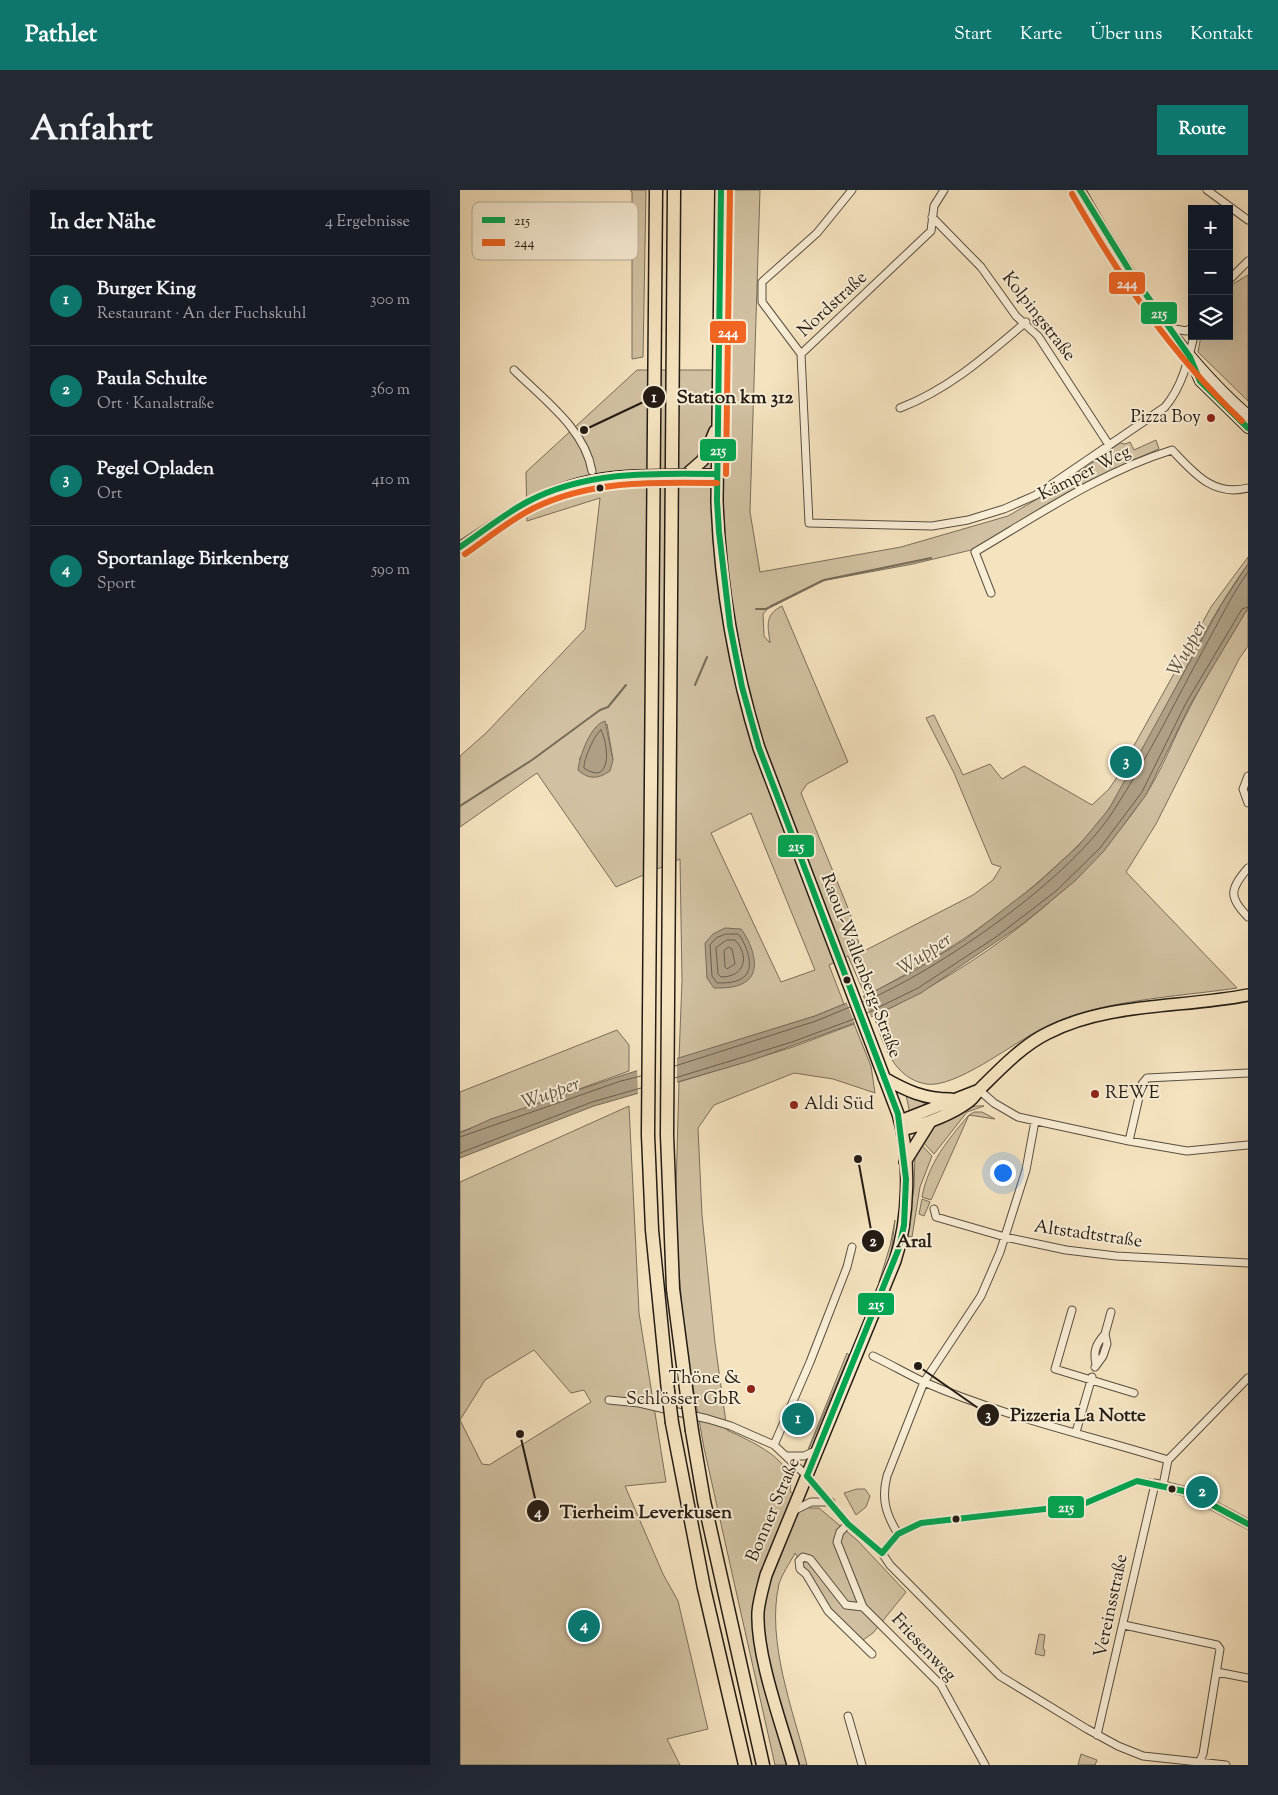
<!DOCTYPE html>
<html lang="de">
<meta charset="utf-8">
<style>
body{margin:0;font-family:"Sorts Mill Goudy",serif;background:#242831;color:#f1f3f6}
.controls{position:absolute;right:15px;top:15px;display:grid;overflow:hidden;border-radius:0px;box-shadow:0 5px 20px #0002}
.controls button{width:45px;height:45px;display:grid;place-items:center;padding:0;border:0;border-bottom:1px solid #363941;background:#171b24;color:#f1f3f6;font:25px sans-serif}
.you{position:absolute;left:542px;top:982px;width:18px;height:18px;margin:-12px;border:4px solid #fff;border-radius:50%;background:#1a73e8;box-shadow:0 0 0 8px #1a73e833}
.badge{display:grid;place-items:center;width:32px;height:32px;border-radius:50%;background:#0f766e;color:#fff;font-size:16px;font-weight:700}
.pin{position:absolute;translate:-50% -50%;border:2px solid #fff;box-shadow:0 1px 5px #0006}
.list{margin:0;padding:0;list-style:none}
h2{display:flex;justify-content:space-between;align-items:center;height:65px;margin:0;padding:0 20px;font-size:21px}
h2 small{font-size:16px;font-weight:400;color:#9ea1a6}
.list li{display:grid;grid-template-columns:32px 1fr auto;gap:15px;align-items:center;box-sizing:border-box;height:90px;padding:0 20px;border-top:1px solid #363941}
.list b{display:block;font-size:19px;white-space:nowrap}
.list p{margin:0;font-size:16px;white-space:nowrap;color:#9ea1a6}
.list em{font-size:16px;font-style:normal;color:#9ea1a6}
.icon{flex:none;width:28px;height:28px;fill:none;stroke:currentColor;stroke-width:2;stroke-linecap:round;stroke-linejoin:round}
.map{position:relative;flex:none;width:788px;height:1575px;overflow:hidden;border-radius:0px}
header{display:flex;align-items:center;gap:30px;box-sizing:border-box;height:70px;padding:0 25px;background:#0f766e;color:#fff}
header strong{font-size:24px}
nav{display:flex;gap:28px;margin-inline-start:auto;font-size:18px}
.intro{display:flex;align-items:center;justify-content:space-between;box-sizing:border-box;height:120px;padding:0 30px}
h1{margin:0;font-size:35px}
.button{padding:12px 22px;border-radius:0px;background:#0f766e;color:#fff;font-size:18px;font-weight:700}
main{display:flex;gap:30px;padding:0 30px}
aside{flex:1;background:#171b24;border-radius:0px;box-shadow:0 5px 20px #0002}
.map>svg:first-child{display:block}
</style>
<header>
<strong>Pathlet</strong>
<nav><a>Start</a><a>Karte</a><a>Über uns</a><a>Kontakt</a></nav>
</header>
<div class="intro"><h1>Anfahrt</h1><a class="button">Route</a></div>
<main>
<aside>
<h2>In der Nähe<small>4 Ergebnisse</small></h2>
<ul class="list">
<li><span class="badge">1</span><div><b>Burger King</b><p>Restaurant · An der Fuchskuhl</p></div><em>300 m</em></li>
<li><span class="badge">2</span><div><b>Paula Schulte</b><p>Ort · Kanalstraße</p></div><em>360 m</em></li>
<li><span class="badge">3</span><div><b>Pegel Opladen</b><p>Ort</p></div><em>410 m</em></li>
<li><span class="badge">4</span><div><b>Sportanlage Birkenberg</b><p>Sport</p></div><em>590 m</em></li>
</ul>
</aside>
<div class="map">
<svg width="788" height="1575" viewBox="0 0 788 1575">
<rect width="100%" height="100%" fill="#f5e3bf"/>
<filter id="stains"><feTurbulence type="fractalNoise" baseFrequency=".004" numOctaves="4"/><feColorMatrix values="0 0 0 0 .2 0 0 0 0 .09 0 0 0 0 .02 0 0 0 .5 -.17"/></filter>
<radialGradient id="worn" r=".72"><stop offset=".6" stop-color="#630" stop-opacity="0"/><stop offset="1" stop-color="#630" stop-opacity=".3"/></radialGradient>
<!-- green -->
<path fill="#d1c1a2" stroke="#7a6e5b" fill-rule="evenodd" d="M170 0H186L183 167 172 169V2Z
M272 0H300L290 322 300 382 441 357 548 326 598 297 660 253 665 254 670 252 674 260 696 250 699 259 668 272 511 360 453 374 361 391 310 416 303 424 304 446 310 453C308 436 304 425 322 416L388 572 347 594 341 603 390 723 401 760 404 761 513 705 533 690 541 677 532 674 494 583 466 528 474 525 503 585 530 574 542 589 564 576 632 615 649 599 664 577 660 575 668 561H671L751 417 788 367V374C733 449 701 539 650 617 635 640 616 658 596 676 540 728 477 769 409 804L405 805 388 766 369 775 384 814 355 826 219 869 222 790 220 669 156 697 77 583 0 637V566L26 543 125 439 140 308 67 331 66 282 177 180H269ZM147 534 153 570 119 569ZM291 623 355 780 321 792 251 643Z
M788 85V211L738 162 741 146H769V99L773 94Z
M788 418V456L779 469 696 634 666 682 777 798C717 807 634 810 581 839 553 853 495 899 466 894 433 888 423 854 414 826 517 777 623 700 686 604 703 579 713 549 727 523 745 487 767 453 788 418Z
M394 834 411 876 415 903 373 889 334 883 254 915 238 938 242 1025 255 1153 267 1240C290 1251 337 1270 330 1301L349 1318H359L398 1351 446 1402 413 1443 403 1450 372 1421 335 1363C330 1373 322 1384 319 1394 306 1451 333 1520 347 1575H315L244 1258 225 1152 215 1036 219 892 333 857Z
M157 840 169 855V881L0 942V902Z
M446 905 464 913H474L450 924Z
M169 916 179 1123 206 1292 165 1296 203 1384 218 1411 248 1539 207 1549 220 1575H0V992ZM74 1160 111 1203 124 1200 131 1212 29 1275 22 1274 0 1230 25 1190Z
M524 916 507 922 474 964 461 950C475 934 502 914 524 916Z
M514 922H522L535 929 509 925 471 1010 462 1007C468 974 487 951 508 926Z
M459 952 472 966 460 997 452 1047 447 1046 454 997 455 966Z
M462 1009 470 1012 464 1026 459 1024Z
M435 1030 431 1064 419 1092 430 1056Z
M387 1163 389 1165 348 1261 349 1257Z
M397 1299H405L410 1306 406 1317 396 1325 384 1303Z
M579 1444 585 1445 583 1459 585 1460 584 1466 575 1464Z
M621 1564 637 1570 635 1575H618Z"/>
<!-- water -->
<path fill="#ae9f85" stroke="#776b58" d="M788 374V418L730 515 686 605 644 661 615 691 564 733 461 803 414 826 290 871 134 916 0 968V943L31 929 160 886 355 826 409 804 454 781 504 750 578 693 619 655 649 619 761 415Z
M145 531 153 570 150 581C138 589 129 590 118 580 119 567 131 534 145 531Z
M265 738 281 739C290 750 302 778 288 790 279 798 265 798 254 798L247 788 245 753 253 744Z"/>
<!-- pier -->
<path fill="#f5e3bf" d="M402 804 412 829 396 836 386 811Z
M217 867V895L178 906 177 880Z"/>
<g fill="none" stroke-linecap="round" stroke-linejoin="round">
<!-- shore -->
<path stroke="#695e4c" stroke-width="1" d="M141 540C149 555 152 597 124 578 123 571 135 543 141 540Z
M266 744H278C286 753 295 776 285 786 278 793 266 793 257 793L252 786 250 755 256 748Z
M267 750H275C290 766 285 787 261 787L258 784 256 758Z
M269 757 272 759 275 774 267 779 265 777 264 761Z
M403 812C479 780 609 690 654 620 689 566 717 508 748 451 761 428 772 404 788 382
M407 823 458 798 536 747 596 701 640 658 682 602 726 513 782 419 788 417
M215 876 356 831 390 817
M215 888 332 852 394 829
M0 947 161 891 181 886
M0 963 132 912 181 898"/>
<!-- stream -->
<path stroke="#776b58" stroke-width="2" d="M296 419H306L364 390 471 368
M235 495 247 467
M0 616 72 570 140 520 148 517 166 495"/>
<!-- minor casing -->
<g stroke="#584e3f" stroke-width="9">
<path id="minor" d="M484 0 474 16 471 41 341 164 349 333 472 336 508 330 544 319 576 305 705 217C722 197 728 171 734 146
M747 0 788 30
M472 27 521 77 556 126 578 146 649 255
M769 90 788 71
M710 138 726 141 732 138
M341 164 302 112V92L357 43 392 0
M54 180C83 209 125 239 132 281
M440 218C489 199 526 166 566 132
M531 403 515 362C578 325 641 282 712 260 734 283 753 307 788 298
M788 586 783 599 788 613
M788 678C770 699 768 707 788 727
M519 900 534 913 558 927 669 951 727 961 788 955
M669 951 682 894 687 888 788 883
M474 1019 476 1027 545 1047 606 1060 656 1066 788 1073
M612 1120 595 1179 674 1203
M413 1166C430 1174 447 1184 464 1192 542 1226 627 1245 708 1270
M636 1174C633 1161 636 1154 645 1144
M635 1177 643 1166 647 1154 645 1144 651 1122
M149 1210 179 1213 248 1229 271 1236 314 1255 347 1286 388 1334 422 1363 430 1375 540 1486 627 1539 658 1556 683 1566 766 1575
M616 1242 632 1187
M314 1255 350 1172 387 1077 392 1057
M326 1266H344L357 1260
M703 1295 708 1270 788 1188
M333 1321 351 1312H371
M388 1334 380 1342 377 1352 403 1417 481 1495 525 1575
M438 1344C426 1324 421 1309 427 1286L464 1192 521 1106 540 1062 566 980 575 931
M422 1363 438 1344 461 1333 621 1315 677 1291 695 1294 637 1545
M403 1417 386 1415 350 1369 343 1367 339 1371 340 1379 346 1384 368 1421 412 1464
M664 1435 757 1455 760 1459 743 1564 738 1575
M757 1482 788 1488
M388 1526 402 1575"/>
</g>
<!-- tertiary casing -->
<g stroke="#584e3f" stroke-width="11">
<path id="tertiary" d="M695 1294 728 1302 788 1334"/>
</g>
<!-- secondary casing -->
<g stroke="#241c14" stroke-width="12">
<path id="secondary" d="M620 0C666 81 717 163 788 225
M732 173 740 191 788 238
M227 284H257
M0 357C62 316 101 286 179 285"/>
</g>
<!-- primary casing -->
<g stroke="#241c14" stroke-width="14">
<path id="primary" d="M261 0 257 311C260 395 274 477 299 558L438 924C451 967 449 1029 435 1071L306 1385C303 1397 299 1410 298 1422 296 1465 321 1532 333 1575
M227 284 243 270 255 241
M424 888C447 901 464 909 491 909
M440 931 519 900
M442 940C465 934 489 926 508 912 513 909 516 903 521 898 540 879 563 855 588 843 649 812 722 818 788 805
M445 972 470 932"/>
</g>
<!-- motorway casing -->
<g stroke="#241c14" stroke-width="15">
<path id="motorway" d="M196 0 188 945 192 1040 208 1201
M214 0 207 945 213 1099 227 1206
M212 1233 244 1398 285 1575
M232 1241 244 1311 303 1575"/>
</g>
<!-- minor -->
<use href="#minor" stroke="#f8edd5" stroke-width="7"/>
<!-- tertiary -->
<use href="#tertiary" stroke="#f8edd5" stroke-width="9"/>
<!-- secondary -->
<use href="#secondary" stroke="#f8edd5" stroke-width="10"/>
<!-- primary -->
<use href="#primary" stroke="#f5e3bf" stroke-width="11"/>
<!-- motorway -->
<use href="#motorway" stroke="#f5e3bf" stroke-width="12"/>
<!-- secondary-bridge casing -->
<g stroke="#241c14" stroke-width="12" stroke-linecap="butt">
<path id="secondary-bridge" d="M179 285 227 284"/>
</g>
<!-- motorway-bridge casing -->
<g stroke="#241c14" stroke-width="15" stroke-linecap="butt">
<path id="motorway-bridge" d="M208 1201 212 1233
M227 1206 232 1241"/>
</g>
<!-- secondary-bridge -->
<use href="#secondary-bridge" stroke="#f8edd5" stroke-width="10"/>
<!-- motorway-bridge -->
<use href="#motorway-bridge" stroke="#f5e3bf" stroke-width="12"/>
<!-- bus-1 casing -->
<g stroke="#f8edd5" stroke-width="10">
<path id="bus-1" d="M261 0 257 311 259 342 270 436 282 497 299 558 438 924 446 989 444 1035 439 1058 347 1286
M620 0 671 83 730 167 740 191 788 238
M0 357C22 342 43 325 67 312 125 281 192 283 257 284
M347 1286 388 1334 422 1363
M422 1363 438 1344 461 1333 621 1315 677 1291 728 1302 788 1334"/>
</g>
<!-- bus-2 casing -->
<g stroke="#f8edd5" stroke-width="10">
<path id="bus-2" d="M612 4C660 88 712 165 782 231
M266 284 270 0
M5 364C27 349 48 331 72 319 130 290 194 292 257 293"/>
</g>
<!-- bus-1 -->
<use href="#bus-1" stroke="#00a651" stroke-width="6"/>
<!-- bus-2 -->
<use href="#bus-2" stroke="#f26522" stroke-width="6"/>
</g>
<!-- markers -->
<g fill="#8f2418" stroke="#f8edd5" stroke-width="2">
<circle cx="751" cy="228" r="5"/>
<circle cx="635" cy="904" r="5"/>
<circle cx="334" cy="915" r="5"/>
<circle cx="291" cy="1199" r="5"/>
</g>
<g fill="#241c14" stroke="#f8edd5" stroke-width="2">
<circle cx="140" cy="298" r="4.5"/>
<circle cx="387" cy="790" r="4.5"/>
<circle cx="712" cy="1299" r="4.5"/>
<circle cx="496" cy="1329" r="4.5"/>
</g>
<g text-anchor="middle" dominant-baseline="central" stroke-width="4" stroke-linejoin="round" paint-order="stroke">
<!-- street labels -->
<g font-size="18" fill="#241c14" stroke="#f8edd5">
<text transform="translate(373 115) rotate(-43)">Nordstraße</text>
<text transform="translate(578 127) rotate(52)">Kolpingstraße</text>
<text transform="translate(625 284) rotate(-27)">Kämper Weg</text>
<text transform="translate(400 776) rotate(69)">Raoul-Wallenberg-Straße</text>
<text transform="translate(628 1045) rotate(8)">Altstadtstraße</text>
<text transform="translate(314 1320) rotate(-67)">Bonner Straße</text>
<text transform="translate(652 1416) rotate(-78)">Vereinsstraße</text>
<text transform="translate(463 1458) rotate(47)">Friesenweg</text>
</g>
<!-- poi labels -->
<g font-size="18" fill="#241c14" stroke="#f8edd5" text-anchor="end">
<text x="741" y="228">Pizza Boy</text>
<text x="645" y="904" text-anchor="start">REWE</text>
<text x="344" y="915" text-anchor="start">Aldi Süd</text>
<text x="281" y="1189">Thöne &amp;<tspan x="281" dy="21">Schlösser GbR</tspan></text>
</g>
<!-- water labels -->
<g font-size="19" font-style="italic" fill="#5b5041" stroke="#f8edd5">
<text transform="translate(728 459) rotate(-61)">Wupper</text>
<text transform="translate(465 765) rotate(-34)">Wupper</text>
<text transform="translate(91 904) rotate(-20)">Wupper</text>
</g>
</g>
<!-- legend -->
<rect x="12" y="12" width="166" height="58" rx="8" fill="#f8edd5" stroke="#b8ae9b" stroke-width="1"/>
<rect x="22" y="27" width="23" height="6" fill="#00a651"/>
<rect x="22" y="49" width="23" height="7" fill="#f26522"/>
<g font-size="14" fill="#241c14">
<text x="54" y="35">215</text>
<text x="54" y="57">244</text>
</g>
<!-- callouts -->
<path fill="none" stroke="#241c14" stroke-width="2" d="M124 240L194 207M398 969L413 1051M458 1176L528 1225M60 1244L78 1321"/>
<g fill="#241c14" stroke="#f8edd5" stroke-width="2">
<circle cx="124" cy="240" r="5"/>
<circle cx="398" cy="969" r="5"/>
<circle cx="458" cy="1176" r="5"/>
<circle cx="60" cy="1244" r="5"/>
<circle cx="194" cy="207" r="12"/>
<circle cx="413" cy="1051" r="12"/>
<circle cx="528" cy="1225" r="12"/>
<circle cx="78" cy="1321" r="12"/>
</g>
<g font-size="15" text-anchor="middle" font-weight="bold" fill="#fff">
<text x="194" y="212">1</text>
<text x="413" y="1056">2</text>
<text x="528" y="1230">3</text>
<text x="78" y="1327">4</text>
</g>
<g font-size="19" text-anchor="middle" font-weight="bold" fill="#241c14" stroke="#f8edd5" stroke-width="4" stroke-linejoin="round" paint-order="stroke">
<text x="275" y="213">Station km 312</text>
<text x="454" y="1057">Aral</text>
<text x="618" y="1231">Pizzeria La Notte</text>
<text x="186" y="1328">Tierheim Leverkusen</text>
</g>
<g stroke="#f8edd5" stroke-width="2">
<rect x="648" y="81" width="38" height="24" rx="5" fill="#f26522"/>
<rect x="680" y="111" width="38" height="24" rx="5" fill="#00a651"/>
<rect x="249" y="130" width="38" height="24" rx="5" fill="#f26522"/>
<rect x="239" y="248" width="38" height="24" rx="5" fill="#00a651"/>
<rect x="317" y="644" width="38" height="24" rx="5" fill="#00a651"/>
<rect x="397" y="1102" width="38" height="24" rx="5" fill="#00a651"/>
<rect x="587" y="1305" width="38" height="24" rx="5" fill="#00a651"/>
</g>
<g font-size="14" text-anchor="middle" font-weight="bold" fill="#fff">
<text x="667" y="98">244</text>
<text x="699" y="128">215</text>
<text x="268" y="147">244</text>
<text x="258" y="265">215</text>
<text x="336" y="661">215</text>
<text x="416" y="1119">215</text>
<text x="606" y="1322">215</text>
</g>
<rect width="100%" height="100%" filter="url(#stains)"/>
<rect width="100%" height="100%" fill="url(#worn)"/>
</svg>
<div class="controls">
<button>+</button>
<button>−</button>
<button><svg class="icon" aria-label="layers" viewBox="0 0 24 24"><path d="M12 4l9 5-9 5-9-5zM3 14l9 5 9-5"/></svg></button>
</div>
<div class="you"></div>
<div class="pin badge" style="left:338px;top:1229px">1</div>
<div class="pin badge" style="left:742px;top:1302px">2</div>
<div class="pin badge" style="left:666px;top:572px">3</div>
<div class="pin badge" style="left:124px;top:1436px">4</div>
</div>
</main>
